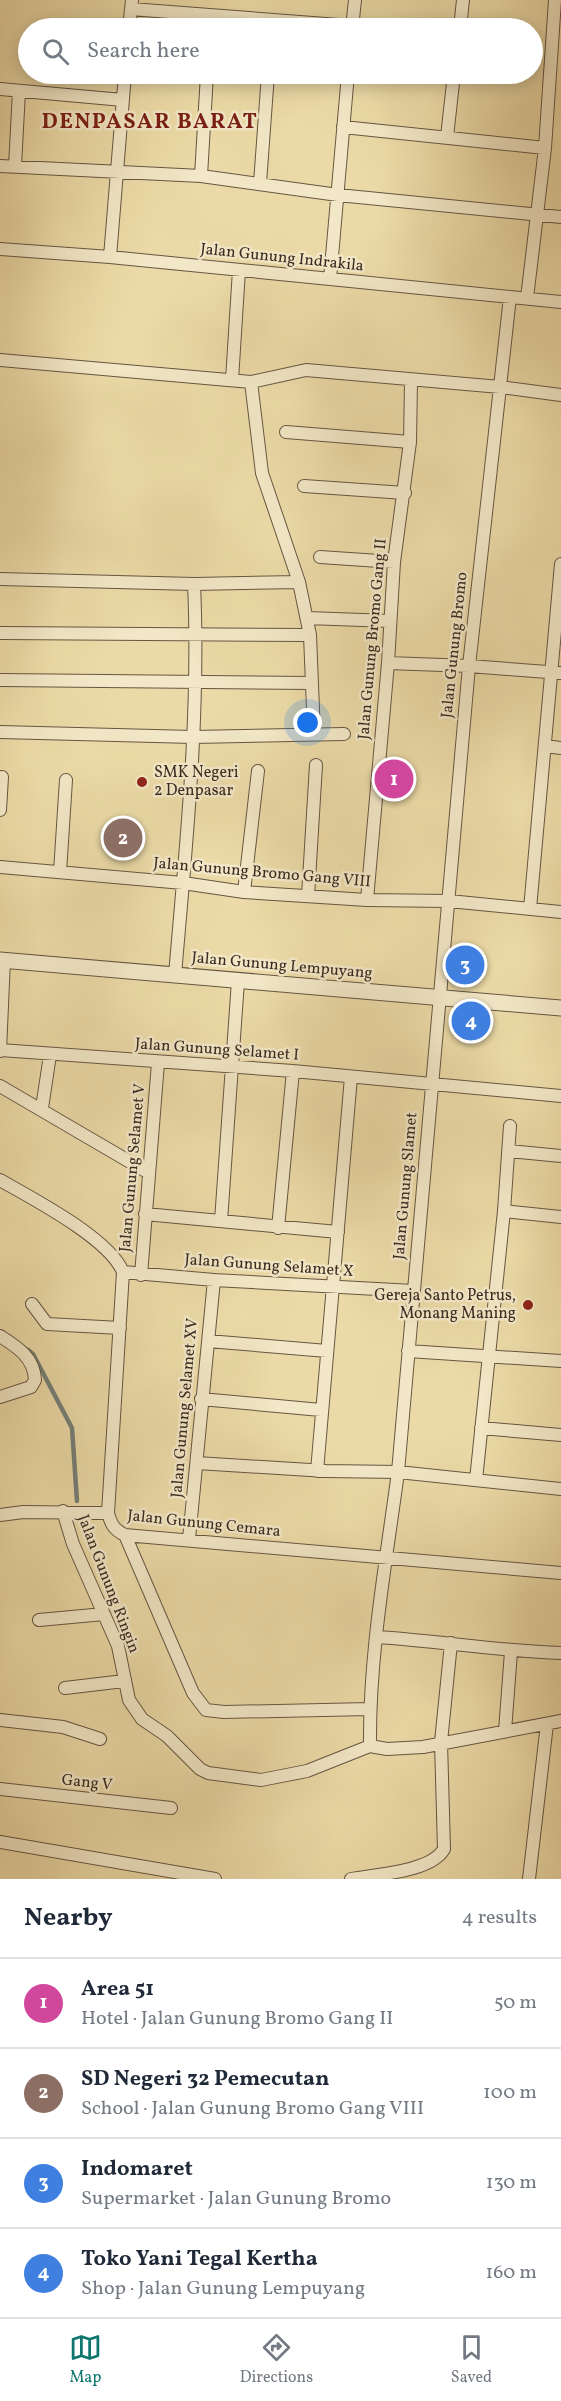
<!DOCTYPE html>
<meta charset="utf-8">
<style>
body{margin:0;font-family:Vollkorn,serif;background:#f2f2f3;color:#1f2937}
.you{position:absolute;left:308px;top:723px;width:21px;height:21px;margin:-15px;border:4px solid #fff;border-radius:50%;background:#1a73e8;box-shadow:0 0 0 9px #1a73e833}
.badge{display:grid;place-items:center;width:39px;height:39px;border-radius:50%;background:#0f766e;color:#fff;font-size:20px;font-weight:700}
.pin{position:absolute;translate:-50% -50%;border:3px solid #fff;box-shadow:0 2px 6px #0006}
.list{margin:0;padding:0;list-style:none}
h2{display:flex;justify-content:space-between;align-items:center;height:78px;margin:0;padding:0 24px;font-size:26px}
h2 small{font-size:20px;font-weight:400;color:#747a83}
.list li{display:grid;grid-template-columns:39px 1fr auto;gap:18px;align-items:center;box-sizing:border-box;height:90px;padding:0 24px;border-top:2px solid #e0e1e3}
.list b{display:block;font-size:22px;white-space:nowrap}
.list p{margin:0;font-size:20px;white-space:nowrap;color:#747a83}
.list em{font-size:20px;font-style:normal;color:#747a83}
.icon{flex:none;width:33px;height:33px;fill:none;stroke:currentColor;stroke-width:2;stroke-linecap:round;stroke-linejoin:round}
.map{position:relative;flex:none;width:561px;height:1879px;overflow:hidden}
.search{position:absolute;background:#fff;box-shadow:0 3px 15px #0003;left:18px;right:18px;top:18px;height:66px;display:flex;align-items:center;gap:15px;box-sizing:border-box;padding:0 21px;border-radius:33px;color:#747a83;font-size:22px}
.sheet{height:438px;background:#fff}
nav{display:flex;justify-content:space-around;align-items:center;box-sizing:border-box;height:84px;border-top:2px solid #e0e1e3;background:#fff;font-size:16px;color:#747a83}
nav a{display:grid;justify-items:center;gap:3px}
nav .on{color:#0f766e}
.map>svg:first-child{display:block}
</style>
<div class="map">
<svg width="561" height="1879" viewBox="0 0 561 1879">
<rect width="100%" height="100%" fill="#ebdaa7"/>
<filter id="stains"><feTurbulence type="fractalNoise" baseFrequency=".00333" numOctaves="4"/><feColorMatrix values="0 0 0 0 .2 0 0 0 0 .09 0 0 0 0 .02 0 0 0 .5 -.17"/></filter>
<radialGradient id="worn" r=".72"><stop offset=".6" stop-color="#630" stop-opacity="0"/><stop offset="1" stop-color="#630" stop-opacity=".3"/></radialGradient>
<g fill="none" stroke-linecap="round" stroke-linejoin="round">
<!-- stream -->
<path stroke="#747f78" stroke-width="4.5" d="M28 1350 33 1354 72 1428 77 1501"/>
<!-- minor casing -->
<g stroke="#665643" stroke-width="14">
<path id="minor" d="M131 9 352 26
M129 28 132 0
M209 28 210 15
M352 28 355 0
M460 28 463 0
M0 89 123 100
M343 127 545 148
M447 137 454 74
M0 166 201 176 338 195 561 217
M15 166 19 91
M201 176 207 74
M260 183 268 74
M0 249 110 257 561 302
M110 257 125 74
M330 279 348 74
M527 298 545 148 555 0
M0 360 251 382 306 370 500 387 561 395
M232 380 239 270
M251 382 262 473 299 582 310 635 314 734
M286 432 410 442
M304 486 405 493
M320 557 394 562
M0 579 194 584 299 582
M307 618 390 621
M0 633 310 635
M388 663 469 666 561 673
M0 680 312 683
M0 732 193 737 344 734
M545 746 561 748
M0 810 2 777
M0 867 183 883 244 892 367 900 449 901 561 912
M60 872 66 780
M244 892 258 771
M308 896 316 765
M367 900 388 663 394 562 410 442 411 381
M530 909 561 564
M175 975C186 845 200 714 194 584
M0 1050 293 1071 561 1096
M0 1051 4 960
M0 1086 149 1173
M42 1108 50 1055
M509 1151 561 1156
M0 1180C33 1199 109 1238 123 1272L108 1513C111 1524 114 1530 125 1535L561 1573
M504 1211 561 1217
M145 1214 338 1232
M221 1221 238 981
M278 1228 293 1071
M123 1272 214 1280 413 1291
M141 1275 158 1063
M32 1304 47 1324 120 1328
M0 1336C17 1347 34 1357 35 1380L31 1387 0 1397
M208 1341 327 1351
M408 1351 561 1361
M201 1399 321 1410
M481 1428 561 1435
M197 1463 326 1471 398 1472 561 1489
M317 1471 351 1077
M476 1480 504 1211 510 1126
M63 1511 73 1544 118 1646 129 1700 142 1719 167 1736 200 1769 208 1773 261 1780 307 1771 370 1746 387 1749 423 1747 561 1721
M0 1515 23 1512 108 1513
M125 1535 193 1693 206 1710 224 1712 369 1709
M189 1539 214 1280
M39 1620 104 1614
M377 1637C439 1641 499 1651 561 1653
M65 1688 124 1681
M0 1720 63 1727 100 1739
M505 1731 511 1652
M370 1746C369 1654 386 1563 398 1472L469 666 510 297
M0 1789 171 1808
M0 1842 215 1879
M351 1879C377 1874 431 1872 444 1849L441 1742 451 1643
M529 1879 547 1724"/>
</g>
<!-- tertiary casing -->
<g stroke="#665643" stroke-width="17">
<path id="tertiary" d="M0 960 561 1008"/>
</g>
<!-- minor -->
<use href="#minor" stroke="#f2e7c6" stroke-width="12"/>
<!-- tertiary -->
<use href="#tertiary" stroke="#f2e7c6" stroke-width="15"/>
</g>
<!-- markers -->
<g fill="#8f2418" stroke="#f2e7c6" stroke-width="2">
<circle cx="142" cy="782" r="6"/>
<circle cx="528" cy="1305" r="6"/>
</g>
<g text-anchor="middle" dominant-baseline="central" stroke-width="5" stroke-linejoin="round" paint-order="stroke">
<!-- street labels -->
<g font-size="16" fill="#392a22" stroke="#f2e7c6">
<text transform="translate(282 258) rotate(6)">Jalan Gunung Indrakila</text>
<text transform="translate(373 639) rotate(-85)">Jalan Gunung Bromo Gang II</text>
<text transform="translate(455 645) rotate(-84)">Jalan Gunung Bromo</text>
<text transform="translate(262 873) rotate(5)">Jalan Gunung Bromo Gang VIII</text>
<text transform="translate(282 966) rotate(5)">Jalan Gunung Lempuyang</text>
<text transform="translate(217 1050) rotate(4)">Jalan Gunung Selamet I</text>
<text transform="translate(133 1168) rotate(-85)">Jalan Gunung Selamet V</text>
<text transform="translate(406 1186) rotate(-85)">Jalan Gunung Slamet</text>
<text transform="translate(269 1266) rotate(4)">Jalan Gunung Selamet X</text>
<text transform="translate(185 1408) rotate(-85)">Jalan Gunung Selamet XV</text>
<text transform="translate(204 1524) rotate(6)">Jalan Gunung Cemara</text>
<text transform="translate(108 1584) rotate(69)">Jalan Gunung Ringin</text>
<text transform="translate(87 1783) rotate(6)">Gang V</text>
</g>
<!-- poi labels -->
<g font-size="16" fill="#392a22" stroke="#f2e7c6" text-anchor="start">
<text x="154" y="773">SMK Negeri<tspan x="154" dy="18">2 Denpasar</tspan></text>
<text x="516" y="1296" text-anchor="end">Gereja Santo Petrus,<tspan x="516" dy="18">Monang Maning</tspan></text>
</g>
<!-- district labels -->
<g font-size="22" font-weight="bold" letter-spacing="1.5" fill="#7a1f14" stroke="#f2e7c6">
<text x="150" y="122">DENPASAR BARAT</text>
</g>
</g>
<rect width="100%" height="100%" filter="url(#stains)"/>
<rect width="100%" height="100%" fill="url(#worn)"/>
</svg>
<div class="you"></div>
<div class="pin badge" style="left:394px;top:779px;background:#d1479c">1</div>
<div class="pin badge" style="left:123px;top:838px;background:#8d6e63">2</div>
<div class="pin badge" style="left:465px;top:965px;background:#3f7fe0">3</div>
<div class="pin badge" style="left:471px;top:1021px;background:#3f7fe0">4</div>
<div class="search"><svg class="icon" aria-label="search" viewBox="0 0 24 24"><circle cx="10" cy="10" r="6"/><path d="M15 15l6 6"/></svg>Search here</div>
</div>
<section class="sheet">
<h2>Nearby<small>4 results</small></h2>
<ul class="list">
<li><span class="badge" style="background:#d1479c">1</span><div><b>Area 51</b><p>Hotel · Jalan Gunung Bromo Gang II</p></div><em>50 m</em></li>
<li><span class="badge" style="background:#8d6e63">2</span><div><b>SD Negeri 32 Pemecutan</b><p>School · Jalan Gunung Bromo Gang VIII</p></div><em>100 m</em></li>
<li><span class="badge" style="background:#3f7fe0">3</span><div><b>Indomaret</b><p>Supermarket · Jalan Gunung Bromo</p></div><em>130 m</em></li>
<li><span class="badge" style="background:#3f7fe0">4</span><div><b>Toko Yani Tegal Kertha</b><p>Shop · Jalan Gunung Lempuyang</p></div><em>160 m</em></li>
</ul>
</section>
<nav>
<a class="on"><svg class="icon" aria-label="map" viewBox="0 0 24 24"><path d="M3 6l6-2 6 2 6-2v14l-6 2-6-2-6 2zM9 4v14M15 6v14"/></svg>Map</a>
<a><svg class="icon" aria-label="directions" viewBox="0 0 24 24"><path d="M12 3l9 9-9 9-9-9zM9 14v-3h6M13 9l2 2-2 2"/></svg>Directions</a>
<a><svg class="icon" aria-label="saved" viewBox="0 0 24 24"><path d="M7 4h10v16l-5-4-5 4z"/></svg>Saved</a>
</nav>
